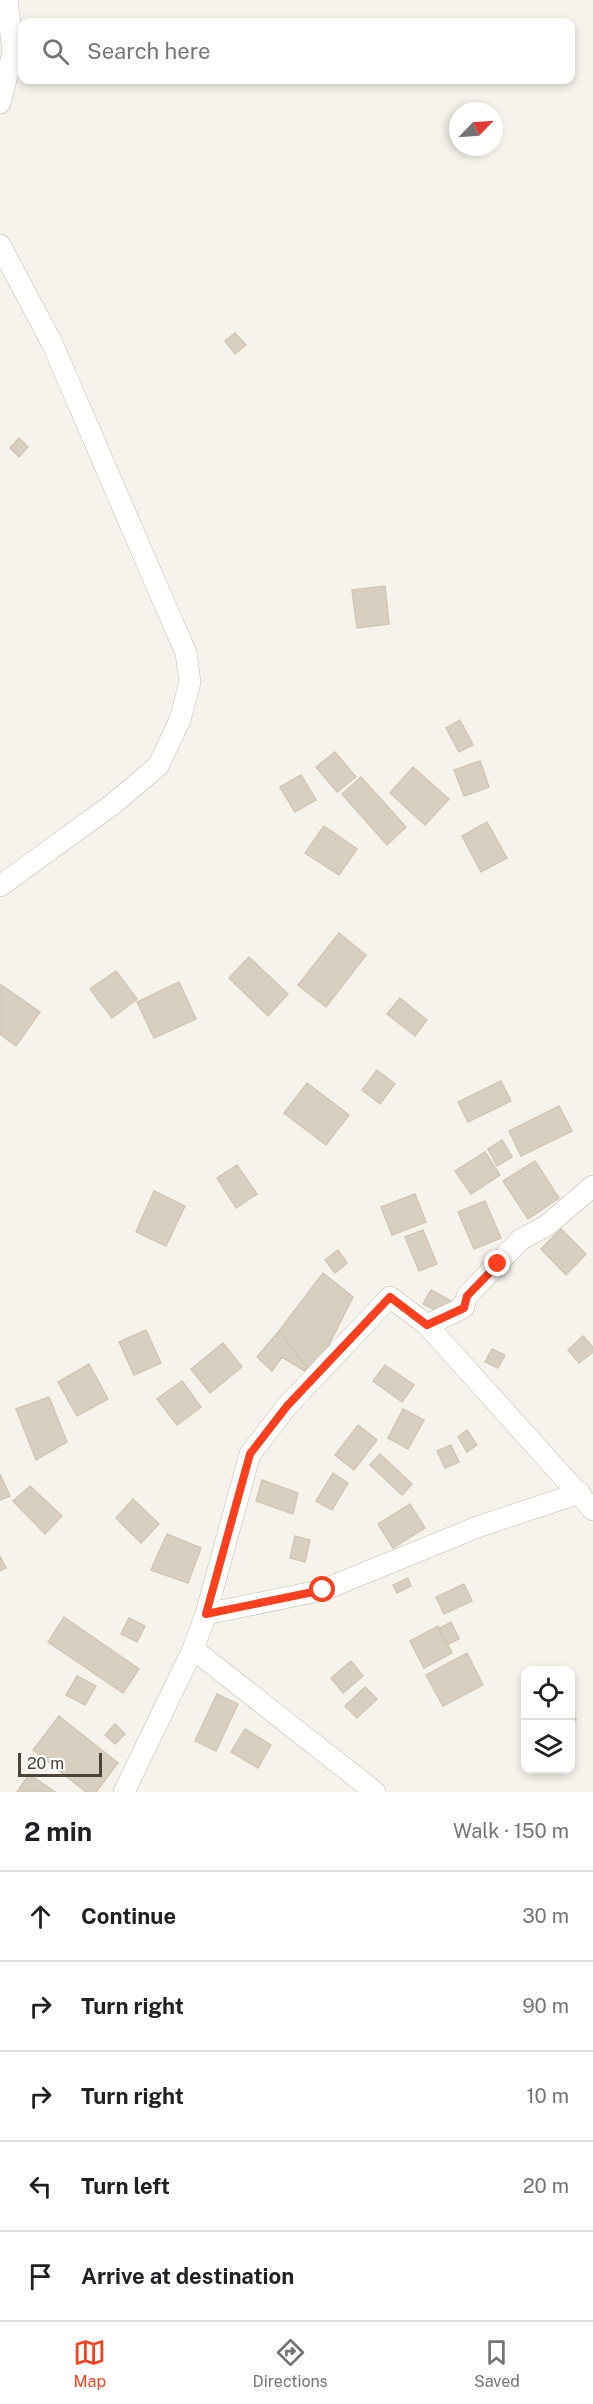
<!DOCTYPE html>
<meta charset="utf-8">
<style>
body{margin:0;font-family:"Public Sans",sans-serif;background:#f6f6f6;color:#202124}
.controls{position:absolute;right:18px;bottom:18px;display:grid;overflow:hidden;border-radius:12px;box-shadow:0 3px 9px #0003}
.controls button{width:54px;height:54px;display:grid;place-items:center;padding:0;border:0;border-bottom:2px solid #e0e0e0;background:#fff;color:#202124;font:30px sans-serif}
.compass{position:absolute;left:449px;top:102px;width:54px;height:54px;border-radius:50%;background:#fff;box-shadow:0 3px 9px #0003;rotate:65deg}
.scale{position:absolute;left:18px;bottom:15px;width:84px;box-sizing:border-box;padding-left:6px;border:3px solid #4b4439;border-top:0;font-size:16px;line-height:21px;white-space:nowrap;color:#4b4439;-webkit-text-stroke:4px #fff;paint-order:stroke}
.stop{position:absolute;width:18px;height:18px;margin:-14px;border:4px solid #fc3f1d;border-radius:50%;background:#fff}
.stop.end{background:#fc3f1d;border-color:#fff;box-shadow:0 2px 6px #0008}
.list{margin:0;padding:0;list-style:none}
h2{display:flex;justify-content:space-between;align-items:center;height:78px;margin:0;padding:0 24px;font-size:26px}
h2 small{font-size:20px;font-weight:400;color:#757577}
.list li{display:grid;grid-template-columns:39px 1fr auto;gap:18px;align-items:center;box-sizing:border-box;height:90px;padding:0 24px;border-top:2px solid #e0e0e0}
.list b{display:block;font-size:22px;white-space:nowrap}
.list em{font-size:20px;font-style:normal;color:#757577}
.icon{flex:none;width:33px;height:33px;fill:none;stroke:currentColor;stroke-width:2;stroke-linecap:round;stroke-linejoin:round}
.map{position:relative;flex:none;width:593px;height:1792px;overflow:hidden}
.search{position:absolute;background:#fff;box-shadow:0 3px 9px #0003;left:18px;right:18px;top:18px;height:66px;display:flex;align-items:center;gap:15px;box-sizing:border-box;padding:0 21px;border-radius:12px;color:#757577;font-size:22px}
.sheet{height:528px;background:#fff}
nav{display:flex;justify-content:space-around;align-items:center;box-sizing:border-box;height:84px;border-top:2px solid #e0e0e0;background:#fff;font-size:16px;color:#757577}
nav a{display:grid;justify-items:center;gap:3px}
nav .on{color:#fc3f1d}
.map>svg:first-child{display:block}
</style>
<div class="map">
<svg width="593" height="1792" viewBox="0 0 593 1792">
<rect width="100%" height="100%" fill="#f6f3ec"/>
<!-- building -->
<path fill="#d8cfc1" stroke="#d3c7b4" stroke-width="1.5" d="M235 333 246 345 235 354 225 341Z
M19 438 28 447 19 457 10 448Z
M385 586 389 624 357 628 352 590Z
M460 720 473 745 459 752 446 728Z
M335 752 356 777 337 792 316 767Z
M480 761 489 787 464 796 454 770Z
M413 767 449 799 425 825 390 793Z
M301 775 316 800 295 812 280 787Z
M361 777 406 827 387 845 342 794Z
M487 822 507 858 481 872 462 836Z
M324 826 357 849 339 875 305 853Z
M339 933 366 955 326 1007 298 985Z
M249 957 288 994 268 1016 229 978Z
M116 971 137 999 112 1018 90 989Z
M179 982 196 1019 154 1038 137 1002Z
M0 984 40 1012 16 1046 0 1034Z
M400 998 427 1020 415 1036 387 1014Z
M377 1070 395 1084 380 1104 362 1090Z
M501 1081 511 1101 468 1122 458 1102Z
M307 1083 349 1115 326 1145 284 1113Z
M559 1106 572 1131 521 1156 509 1131Z
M502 1140 512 1157 497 1166 488 1149Z
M485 1152 500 1175 471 1194 455 1171Z
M535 1161 559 1198 528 1219 503 1181Z
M237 1165 257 1194 236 1208 217 1178Z
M154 1191 185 1206 166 1246 136 1232Z
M415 1194 426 1222 392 1235 381 1207Z
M485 1201 501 1238 474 1249 458 1212Z
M561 1229 586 1254 566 1275 541 1249Z
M423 1230 437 1264 419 1271 405 1237Z
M338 1250 347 1263 335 1273 325 1260Z
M323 1273 353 1297 313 1376 279 1331Z
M431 1290 453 1302 446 1316 423 1304Z
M146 1330 161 1363 134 1375 119 1342Z
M279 1331 313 1376 282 1357 272 1371 257 1357Z
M583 1336 593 1347V1352L579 1363 568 1350Z
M223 1343 242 1367 210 1393 191 1369Z
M492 1349 505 1355 498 1368 485 1362Z
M89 1364 108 1399 77 1416 58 1382Z
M385 1365 414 1385 402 1402 373 1381Z
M182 1381 201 1407 177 1425 157 1399Z
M49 1397 67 1442 36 1460 16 1409Z
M403 1409 424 1420 408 1449 388 1438Z
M358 1425 377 1440 354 1470 335 1455Z
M467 1430 477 1445 467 1452 458 1437Z
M451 1445 459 1462 445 1468 437 1451Z
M380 1454 412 1484 402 1495 370 1465Z
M333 1473 348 1483 332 1510 316 1501Z
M0 1474 10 1496 0 1500Z
M262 1480 298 1493 293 1514 256 1501Z
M30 1486 62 1516 45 1534 13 1501Z
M133 1499 159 1524 141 1543 116 1518Z
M410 1504 425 1528 393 1548 378 1524Z
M167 1534 201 1548 188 1583 151 1570Z
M295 1536 310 1540 305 1562 290 1558Z
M0 1556 6 1568 0 1571Z
M408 1578 411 1586 397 1593 393 1585Z
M464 1584 472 1601 444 1614 436 1597Z
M64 1617 139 1669 123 1693 48 1642Z
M129 1618 145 1626 137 1642 121 1634Z
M451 1622 459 1639 446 1645 438 1629Z
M438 1626 452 1653 424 1668 410 1641Z
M467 1653 483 1685 443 1706 426 1675Z
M351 1661 363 1676 343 1693 331 1678Z
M77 1676 96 1686 85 1705 66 1695Z
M365 1687 377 1699 357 1718 345 1706Z
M217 1694 238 1704 216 1751 195 1741Z
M570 1703 576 1720 570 1722Z
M59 1716 118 1763 96 1792H86L33 1750Z
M115 1724 125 1734 115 1744 105 1735Z
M245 1729 271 1745 258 1768 231 1752Z
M29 1774 55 1792H17Z"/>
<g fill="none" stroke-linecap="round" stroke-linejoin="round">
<!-- street casing -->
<g stroke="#c2bbae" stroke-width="22">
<path id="street" d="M0 103 13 52 7 0
M0 245 52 343 159 591 186 653 190 682 180 720 158 766 113 804 0 886
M427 1325 463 1308 467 1296 520 1240 546 1226 593 1186
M206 1614 323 1590 480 1526 580 1493
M193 1649 375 1792
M124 1792 193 1649 206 1614 250 1454 287 1406 390 1297 427 1325 593 1510"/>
</g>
<!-- street -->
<use href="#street" stroke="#fff" stroke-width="21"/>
</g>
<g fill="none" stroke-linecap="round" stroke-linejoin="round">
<!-- route -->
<path stroke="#fc3f1d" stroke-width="8" d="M323 1590 206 1614 250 1454 287 1406 390 1297 427 1325 464 1308 467 1296 498 1264"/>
</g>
</svg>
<div class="controls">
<button><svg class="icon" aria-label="locate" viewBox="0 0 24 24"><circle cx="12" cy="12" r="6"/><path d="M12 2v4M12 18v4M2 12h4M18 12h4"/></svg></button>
<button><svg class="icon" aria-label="layers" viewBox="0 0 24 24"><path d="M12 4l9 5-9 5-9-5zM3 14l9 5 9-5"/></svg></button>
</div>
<svg class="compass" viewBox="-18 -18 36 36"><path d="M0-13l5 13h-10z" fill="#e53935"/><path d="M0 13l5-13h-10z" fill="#757577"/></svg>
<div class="scale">20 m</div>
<div class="stop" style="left:323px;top:1590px"></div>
<div class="stop end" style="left:498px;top:1264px"></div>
<div class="search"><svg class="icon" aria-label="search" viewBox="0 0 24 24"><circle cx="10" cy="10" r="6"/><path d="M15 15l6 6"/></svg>Search here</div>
</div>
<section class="sheet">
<h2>2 min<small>Walk · 150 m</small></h2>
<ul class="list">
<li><svg class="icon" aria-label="ahead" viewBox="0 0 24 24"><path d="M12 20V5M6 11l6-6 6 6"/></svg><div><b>Continue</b></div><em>30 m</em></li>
<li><svg class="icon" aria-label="right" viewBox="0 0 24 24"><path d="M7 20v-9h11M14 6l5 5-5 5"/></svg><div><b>Turn right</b></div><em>90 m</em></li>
<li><svg class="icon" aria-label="right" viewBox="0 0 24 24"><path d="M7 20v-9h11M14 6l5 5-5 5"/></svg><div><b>Turn right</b></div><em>10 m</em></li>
<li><svg class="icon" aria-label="left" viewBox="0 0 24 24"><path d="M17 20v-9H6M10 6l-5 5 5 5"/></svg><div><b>Turn left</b></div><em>20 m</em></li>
<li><svg class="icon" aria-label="arrive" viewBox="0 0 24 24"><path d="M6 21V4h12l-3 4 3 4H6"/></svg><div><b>Arrive at destination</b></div></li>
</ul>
</section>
<nav>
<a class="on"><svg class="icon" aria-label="map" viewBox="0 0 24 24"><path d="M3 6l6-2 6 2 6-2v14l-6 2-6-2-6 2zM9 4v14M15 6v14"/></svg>Map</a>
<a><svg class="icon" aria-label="directions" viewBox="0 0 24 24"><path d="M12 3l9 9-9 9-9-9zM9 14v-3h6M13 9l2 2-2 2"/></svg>Directions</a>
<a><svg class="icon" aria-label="saved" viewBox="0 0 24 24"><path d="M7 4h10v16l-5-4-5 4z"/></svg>Saved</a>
</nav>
